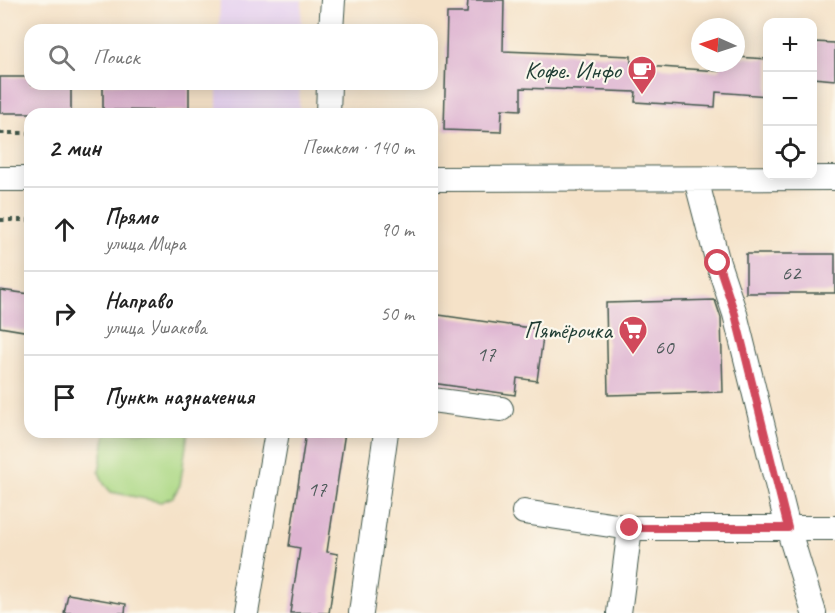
<!DOCTYPE html>
<html lang="ru">
<meta charset="utf-8">
<style>
body{margin:0;font-family:Caveat,sans-serif;background:#f6f6f6;color:#222}
.controls{position:absolute;right:18px;top:18px;display:grid;overflow:hidden;border-radius:12px;box-shadow:0 3px 15px #0003}
.controls button{width:54px;height:54px;display:grid;place-items:center;padding:0;border:0;border-bottom:2px solid #e0e0e0;background:#fff;color:#222;font:30px sans-serif}
.compass{position:absolute;left:691px;top:18px;width:54px;height:54px;border-radius:50%;background:#fff;box-shadow:0 3px 15px #0003;rotate:273deg}
.stop{position:absolute;width:18px;height:18px;margin:-14px;border:4px solid #d1495b;border-radius:50%;background:#fff}
.stop.end{background:#d1495b;border-color:#fff;box-shadow:0 2px 6px #0008}
.list{margin:0;padding:0;list-style:none}
h2{display:flex;justify-content:space-between;align-items:center;height:78px;margin:0;padding:0 24px;font-size:26px}
h2 small{font-size:20px;font-weight:400;color:#767676}
.list li{display:grid;grid-template-columns:39px 1fr auto;gap:18px;align-items:center;box-sizing:border-box;height:84px;padding:0 24px;border-top:2px solid #e0e0e0}
.list b{display:block;font-size:22px;white-space:nowrap}
.list p{margin:0;font-size:20px;white-space:nowrap;color:#767676}
.list em{font-size:20px;font-style:normal;color:#767676}
.icon{flex:none;width:33px;height:33px;fill:none;stroke:currentColor;stroke-width:2;stroke-linecap:round;stroke-linejoin:round}
.map{position:relative;flex:none;width:835px;height:613px;overflow:hidden}
.search{position:absolute;background:#fff;box-shadow:0 3px 15px #0003;left:24px;top:24px;width:414px;height:66px;display:flex;align-items:center;gap:15px;box-sizing:border-box;padding:0 21px;border-radius:18px;color:#767676;font-size:22px}
.panel{position:absolute;background:#fff;box-shadow:0 3px 15px #0003;left:24px;top:108px;width:414px;height:330px;border-radius:18px}
.map>svg:first-child{display:block}
</style>
<div class="map">
<svg width="835" height="613" viewBox="0 0 835 613">
<rect width="100%" height="100%" fill="#fbf7ec"/>
<filter id="ink" filterUnits="userSpaceOnUse"><feTurbulence type="fractalNoise" baseFrequency=".0167" numOctaves="2"/><feDisplacementMap in="SourceGraphic" scale="12" xChannelSelector="R" yChannelSelector="G"/><feConvolveMatrix kernelMatrix="1 2 1 2 8 2 1 2 1" color-interpolation-filters="sRGB"/></filter>
<filter id="wash" filterUnits="userSpaceOnUse"><feTurbulence type="fractalNoise" baseFrequency=".008" numOctaves="4" result="noise"/><feDisplacementMap in="SourceGraphic" scale="24" xChannelSelector="R" yChannelSelector="G"/><feGaussianBlur stdDeviation="1.35" result="paint"/><feColorMatrix in="noise" values="0 0 0 0 0 0 0 0 0 0 0 0 0 0 0 0 0 1.4 0 .05"/><feComposite in="paint" operator="in"/></filter>
<g filter="url(#wash)">
<rect width="100%" height="100%" fill="#f5e2c8"/>
<!-- built -->
<path fill="#e6d2f0" d="M220 0H302L301 30H219Z
M217 84H300L299 114H217Z"/>
<!-- green -->
<path fill="#acd884" stroke="#668a5c" stroke-width="1.5" d="M106 432H188L180 485 173 497 161 502 111 492 104 484 99 472Z"/>
<g id="blocks">
<!-- building -->
<path fill="#deb4d1" d="M468 0H504L503 51 631 56V65L719 71 720 63H736V57L768 59V96L716 92 715 107 635 102 636 92 521 88V110L502 109 501 132 444 130 447 13H467Z
M813 42 835 43V80L813 78Z
M0 77H30V84H71V113H0Z
M103 84H189V111L103 110Z
M746 254H835V293H746Z
M0 290 30 294V332L0 327Z
M715 300 721 318 723 392 608 395 606 303Z
M432 314 544 330 537 381 517 378 515 395 432 383Z
M306 432H345L327 552 338 554 329 613H290L300 548 289 546Z
M68 594 126 604 125 613H64Z"/>
</g>
</g>
<g filter="url(#ink)">
<use href="#blocks" fill-opacity="0" stroke="#3f564a" stroke-width="1.5"/>
<g fill="none" stroke-linecap="round" stroke-linejoin="round">
<!-- minor casing -->
<g stroke="#3f564a" stroke-width="26">
<path id="minor" d="M331 30 333 0
M328 114 329 84
M0 179H30
M432 179 835 178
M696 179 718 263 735 314 788 528 814 613
M432 400 501 409
M524 512 630 528H835
M246 613 277 432
M361 613 386 432
M619 613 630 528"/>
</g>
<!-- path -->
<path stroke="#3f564a" stroke-width="4" stroke-dasharray="4.5 4.5" stroke-linecap="butt" d="M0 133H30
M0 220H30"/>
<!-- minor -->
<use href="#minor" stroke="#fff" stroke-width="24"/>
</g>
</g>
<g fill="none" stroke-linecap="round" stroke-linejoin="round" filter="url(#ink)">
<!-- route -->
<path stroke="#d1495b" stroke-width="8" d="M630 528H788L735 314 718 263"/>
</g>
<!-- icons -->
<defs>
<g id="cafe-pin" transform="scale(1.5)"><path d="M0 17L-7.5 6A9.5 9.5 0 1 1 7.5 6Z" fill="#d1495b" stroke="#fbf7ec"/><path d="M-5.5-4.5H6V0H3Q3 3.5 0 3.5H-2.5Q-5.5 3.5-5.5 0ZM3-3.2v2h1.7v-2ZM-6 4.5H4V6H-6Z" fill="#fff"/></g>
<g id="supermarket-pin" transform="scale(1.5)"><path d="M0 17L-7.5 6A9.5 9.5 0 1 1 7.5 6Z" fill="#d1495b" stroke="#fbf7ec"/><path d="M-6-5.5h2.5l.6 2H6L4.5 2H-2.5L-4.4-4H-6ZM-1.5 3.2a1.3 1.3 0 1 0 .1 0ZM3 3.2a1.3 1.3 0 1 0 .1 0Z" fill="#fff"/></g>
</defs>
<g fill-rule="evenodd">
<use href="#cafe-pin" x="642" y="70"/>
<use href="#supermarket-pin" x="633" y="330"/>
</g>
<g text-anchor="middle" dominant-baseline="central" stroke-width="4.5" stroke-linejoin="round" paint-order="stroke">
<!-- number labels -->
<g font-size="21" fill="#4f5b5b">
<text x="791" y="273">62</text>
<text x="664" y="347">60</text>
<text x="486" y="354">17</text>
<text x="317" y="489">17</text>
</g>
<!-- poi labels -->
<g font-size="24" fill="#1f3d34" stroke="#fbf7ec" text-anchor="end">
<text x="621" y="70">Кофе. Инфо</text>
<text x="612" y="330">Пятёрочка</text>
</g>
</g>
</svg>
<div class="controls">
<button>+</button>
<button>−</button>
<button><svg class="icon" aria-label="locate" viewBox="0 0 24 24"><circle cx="12" cy="12" r="6"/><path d="M12 2v4M12 18v4M2 12h4M18 12h4"/></svg></button>
</div>
<svg class="compass" viewBox="-18 -18 36 36"><path d="M0-13l5 13h-10z" fill="#e53935"/><path d="M0 13l5-13h-10z" fill="#767676"/></svg>
<div class="stop" style="left:718px;top:263px"></div>
<div class="stop end" style="left:630px;top:528px"></div>
<div class="search"><svg class="icon" aria-label="search" viewBox="0 0 24 24"><circle cx="10" cy="10" r="6"/><path d="M15 15l6 6"/></svg>Поиск</div>
<section class="panel">
<h2>2 мин<small>Пешком · 140 m</small></h2>
<ul class="list">
<li><svg class="icon" aria-label="ahead" viewBox="0 0 24 24"><path d="M12 20V5M6 11l6-6 6 6"/></svg><div><b>Прямо</b><p>улица Мира</p></div><em>90 m</em></li>
<li><svg class="icon" aria-label="right" viewBox="0 0 24 24"><path d="M7 20v-9h11M14 6l5 5-5 5"/></svg><div><b>Направо</b><p>улица Ушакова</p></div><em>50 m</em></li>
<li><svg class="icon" aria-label="arrive" viewBox="0 0 24 24"><path d="M6 21V4h12l-3 4 3 4H6"/></svg><div><b>Пункт назначения</b></div></li>
</ul>
</section>
</div>
